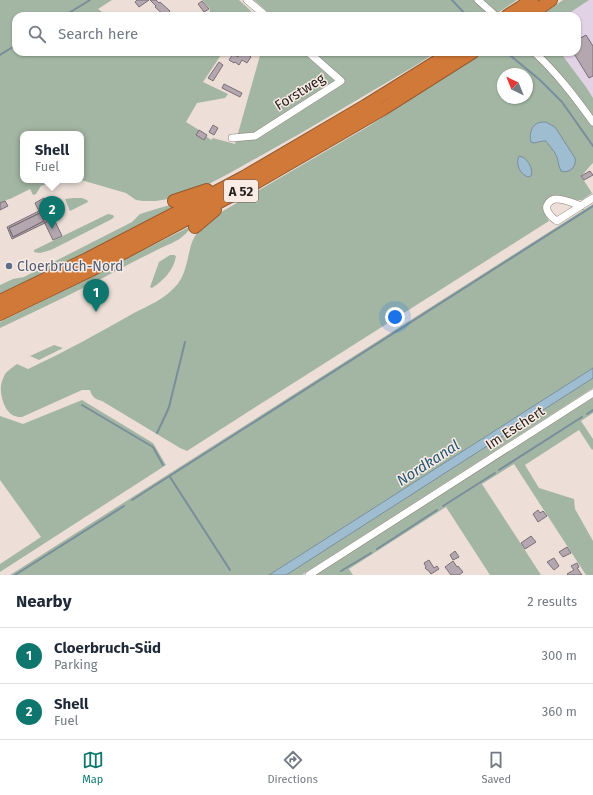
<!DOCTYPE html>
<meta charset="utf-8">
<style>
body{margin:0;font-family:"Fira Sans",sans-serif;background:#f6f6f7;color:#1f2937}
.compass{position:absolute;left:497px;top:68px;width:36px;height:36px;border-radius:50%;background:#fff;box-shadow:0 1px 3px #0004;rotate:317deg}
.you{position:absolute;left:395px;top:317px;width:14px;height:14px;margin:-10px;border:3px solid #fff;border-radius:50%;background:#1a73e8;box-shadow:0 0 0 6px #1a73e833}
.badge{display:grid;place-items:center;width:26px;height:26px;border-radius:50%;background:#0f766e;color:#fff;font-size:13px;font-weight:700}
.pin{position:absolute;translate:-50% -33px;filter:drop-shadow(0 1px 2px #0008)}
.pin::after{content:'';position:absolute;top:21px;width:14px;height:12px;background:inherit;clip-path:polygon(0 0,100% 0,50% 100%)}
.popup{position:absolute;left:20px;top:131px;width:64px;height:52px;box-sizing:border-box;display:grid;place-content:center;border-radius:8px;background:#fff;filter:drop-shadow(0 1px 3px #0005);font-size:13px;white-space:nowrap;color:#747a83}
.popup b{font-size:15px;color:#1f2937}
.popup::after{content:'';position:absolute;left:50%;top:100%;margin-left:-8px;border:8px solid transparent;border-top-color:#fff}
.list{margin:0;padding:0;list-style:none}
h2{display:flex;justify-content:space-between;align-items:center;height:52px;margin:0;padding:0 16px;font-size:17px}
h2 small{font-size:13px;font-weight:400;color:#747a83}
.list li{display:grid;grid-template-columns:26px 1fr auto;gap:12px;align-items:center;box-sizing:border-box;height:56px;padding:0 16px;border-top:1px solid #e0e1e3}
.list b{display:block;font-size:15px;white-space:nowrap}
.list p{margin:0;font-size:13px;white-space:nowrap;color:#747a83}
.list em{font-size:13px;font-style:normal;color:#747a83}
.icon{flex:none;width:22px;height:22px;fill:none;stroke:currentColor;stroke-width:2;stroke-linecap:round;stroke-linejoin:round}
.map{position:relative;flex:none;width:593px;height:575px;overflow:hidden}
.search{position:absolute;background:#fff;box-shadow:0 1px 3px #0004;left:12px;right:12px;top:12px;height:44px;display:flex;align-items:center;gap:10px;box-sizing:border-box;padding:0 14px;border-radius:12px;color:#747a83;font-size:15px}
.sheet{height:164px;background:#fff}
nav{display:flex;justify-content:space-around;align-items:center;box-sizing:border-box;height:56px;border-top:1px solid #e0e1e3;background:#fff;font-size:11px;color:#747a83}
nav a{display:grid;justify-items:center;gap:2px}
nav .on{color:#0f766e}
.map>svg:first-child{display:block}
</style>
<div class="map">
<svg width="593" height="575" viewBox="0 0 593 575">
<rect width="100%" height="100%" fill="#eddfd8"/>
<!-- industrial -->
<path fill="#e1d2e5" d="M589 0H593V98L586 87 560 52H577V16H565Z"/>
<!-- green -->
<path fill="#a3b6a3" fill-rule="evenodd" d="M0 0H112L98 9 108 16H16V52H177L187 56 189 52H223L203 82 228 94 225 98 197 103 186 122 199 130 196 135 204 140 206 136 211 140 213 138 235 144 261 52H437L413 67 301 133 228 174 203 187 174 198 156 201H143L136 200 126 193 81 180V134H23V180H57L41 186 36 194 33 195 30 189 10 199H9L0 203Z
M202 0H239L251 11 248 16H209L210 9Z
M254 0H517L493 16H272Z
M563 0H589L565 16H540Z
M485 52H560L586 87 593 98V163C588 167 586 172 581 176L592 193 582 200H578L558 197 544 212 549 221 254 408 187 451 180 448 102 401C95 399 92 397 90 390H82L22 417C20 417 17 417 15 416 5 413 0 396 1 386 1 383 3 378 5 374 8 370 13 367 17 364L28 369C64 352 99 333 134 313 148 306 164 299 175 287 186 276 187 259 191 245 195 233 203 226 211 218L369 126ZM503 74H527V98H503ZM535 125 569 171 559 166 557 157 555 153 546 141H543L536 143 530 139 531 133Z
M73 198H82L87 200 88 202 70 211 65 199Z
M174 204V206L76 257 0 294V285L13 279 24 277 132 222 140 214 156 209Z
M593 204V368L269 575H10Z
M108 214 113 215 114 217 112 219 51 250 40 253 34 252V250Z
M193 225C182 240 176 241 159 249 151 253 143 257 135 261 90 285 45 307 0 328V322L37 304Z
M170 255H174L176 256C174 270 163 281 152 288L150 287 159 262Z
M54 345 63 348 39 360 30 356Z
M593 378V388L302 575H286Z
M593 397V413L581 421 593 439V449L592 450 579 430 525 465 539 488 574 499 575 509 593 541V575H586L514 464 482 484 541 575H490L446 507 349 569 353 575H315Z
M82 400 153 443 166 465 0 572V564L41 537 0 480V416L23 424Z"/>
<!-- water -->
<path fill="#9ebdd1" stroke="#798e9b" d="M546 122 555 127 575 158C577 167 569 174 561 171L559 166 557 157 555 153 546 141H543L534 143 531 142C529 136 531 127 536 124 539 122 543 122 546 122Z
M519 156C527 157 534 169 531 176L528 177C520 174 515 164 519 156Z
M593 368V378L294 570 286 575H269Z"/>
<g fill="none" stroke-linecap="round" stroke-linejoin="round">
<!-- stream -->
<path stroke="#798e9b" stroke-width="2" d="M452 0 467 16
M64 16 90 0
M506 52 540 80 562 102 593 146
M0 55 16 45
M82 405 153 447 163 465
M587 414 593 410
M157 433 166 414 169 407 185 342
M499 470 582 417
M170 477 230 570
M132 500 593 206
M443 506 495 473
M377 549 437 510
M341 571 371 553
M15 575 124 506"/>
</g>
<!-- building -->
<path fill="#b4a7af" stroke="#7a6f76" d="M137 0H149L139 7 135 2Z
M150 0H156L159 3 160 2 170 11 166 16H165L155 7 156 6Z
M202 1 209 9 204 12 198 4Z
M586 35 593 46V76L589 78 573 52H577V40Z
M241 52H248L247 54 251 57 247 63 242 60 239 65 235 62 234 63 229 60 233 54 238 57Z
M219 62 223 65 213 81 208 78Z
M224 84 242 93 240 97 222 88Z
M213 125 218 128 214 135 209 132Z
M199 130 207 135 204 140 196 135Z
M590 171 593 175 584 180 581 176Z
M44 198 62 236 53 240 35 203Z
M5 201 8 206 0 210V203Z
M41 210 42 211V213L40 214V213L9 228 13 237 44 221 43 220 45 219 47 220V222L12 239 7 227Z
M45 210 46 211 49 219 47 220 45 219 43 220 44 221 13 237 9 228 40 213V214Z
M538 510 540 513 543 511 547 516 538 522 533 514Z
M531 536 536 542 525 549 521 543Z
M567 547 571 553 563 557 559 552Z
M455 551 459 557 453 560 450 555Z
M554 558 559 566 554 570 547 562Z
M429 560 434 568 437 566 439 569 431 574 428 570H427L425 568 426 567 424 563Z
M453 561 457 567 458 566 463 572 459 575H451L445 567Z
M577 563 579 567 577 568 582 575H568L567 574 574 570 571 566Z"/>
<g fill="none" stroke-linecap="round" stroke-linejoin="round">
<!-- minor casing -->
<g stroke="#897c76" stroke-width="8">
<path id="minor" d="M247 0 266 16
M478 0 496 16
M534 52C557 73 575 97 593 122
M232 138 255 136 341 81 308 52
M581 206C573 203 565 199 556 199 550 199 544 206 548 212 550 216 554 219 557 221L593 198
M309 575 593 393"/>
</g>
<!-- motorway casing -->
<g stroke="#945a2e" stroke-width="14">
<path id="motorway" d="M507 16 532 0
M528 16 551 0
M174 201 207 190
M195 227 215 210
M0 301 87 259 191 205 244 177 365 106 452 52
M0 314 91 270 257 182 383 109 473 52"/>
</g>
<!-- minor -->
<use href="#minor" stroke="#fff" stroke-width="7"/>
<!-- motorway -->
<use href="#motorway" stroke="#d17938" stroke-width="12"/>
</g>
<!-- markers -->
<circle fill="#5c6f8a" stroke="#faece5" stroke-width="1.5" cx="9" cy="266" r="4"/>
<g text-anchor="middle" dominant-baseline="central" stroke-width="3" stroke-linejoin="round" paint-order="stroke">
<!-- shield labels -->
<rect fill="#faece5" stroke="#645c58" stroke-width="1" x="224" y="180" width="34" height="22" rx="3"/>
<g font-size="13" font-weight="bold" fill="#241f1c">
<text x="241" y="191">A 52</text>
</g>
<!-- street labels -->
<g font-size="14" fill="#241f1c" stroke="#faece5">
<text transform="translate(300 92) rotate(-32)">Forstweg</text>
<text transform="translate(515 428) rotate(-33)">Im Eschert</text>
</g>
<!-- service labels -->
<g font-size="14" fill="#4e5e75" stroke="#faece5" text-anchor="start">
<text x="17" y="266">Cloerbruch-Nord</text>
</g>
<!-- water labels -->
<g font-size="15" font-style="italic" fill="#225774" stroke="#faece5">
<text transform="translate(428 463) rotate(-33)">Nordkanal</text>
</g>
</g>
</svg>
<svg class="compass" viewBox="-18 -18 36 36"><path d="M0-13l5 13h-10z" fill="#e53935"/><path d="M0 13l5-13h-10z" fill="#747a83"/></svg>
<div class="you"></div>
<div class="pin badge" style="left:96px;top:312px">1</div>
<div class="pin badge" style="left:52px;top:229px">2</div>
<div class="popup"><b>Shell</b>Fuel</div>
<div class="search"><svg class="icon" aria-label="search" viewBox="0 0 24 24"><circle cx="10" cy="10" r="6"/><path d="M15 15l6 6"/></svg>Search here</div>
</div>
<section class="sheet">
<h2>Nearby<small>2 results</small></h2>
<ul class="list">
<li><span class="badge">1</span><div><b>Cloerbruch-Süd</b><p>Parking</p></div><em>300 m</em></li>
<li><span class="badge">2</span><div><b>Shell</b><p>Fuel</p></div><em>360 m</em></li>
</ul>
</section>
<nav>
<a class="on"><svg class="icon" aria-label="map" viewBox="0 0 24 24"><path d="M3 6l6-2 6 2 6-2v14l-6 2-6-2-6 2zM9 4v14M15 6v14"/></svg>Map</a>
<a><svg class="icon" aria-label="directions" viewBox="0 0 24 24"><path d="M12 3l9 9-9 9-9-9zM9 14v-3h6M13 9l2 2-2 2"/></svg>Directions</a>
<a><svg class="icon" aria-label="saved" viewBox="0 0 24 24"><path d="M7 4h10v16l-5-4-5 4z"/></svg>Saved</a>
</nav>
